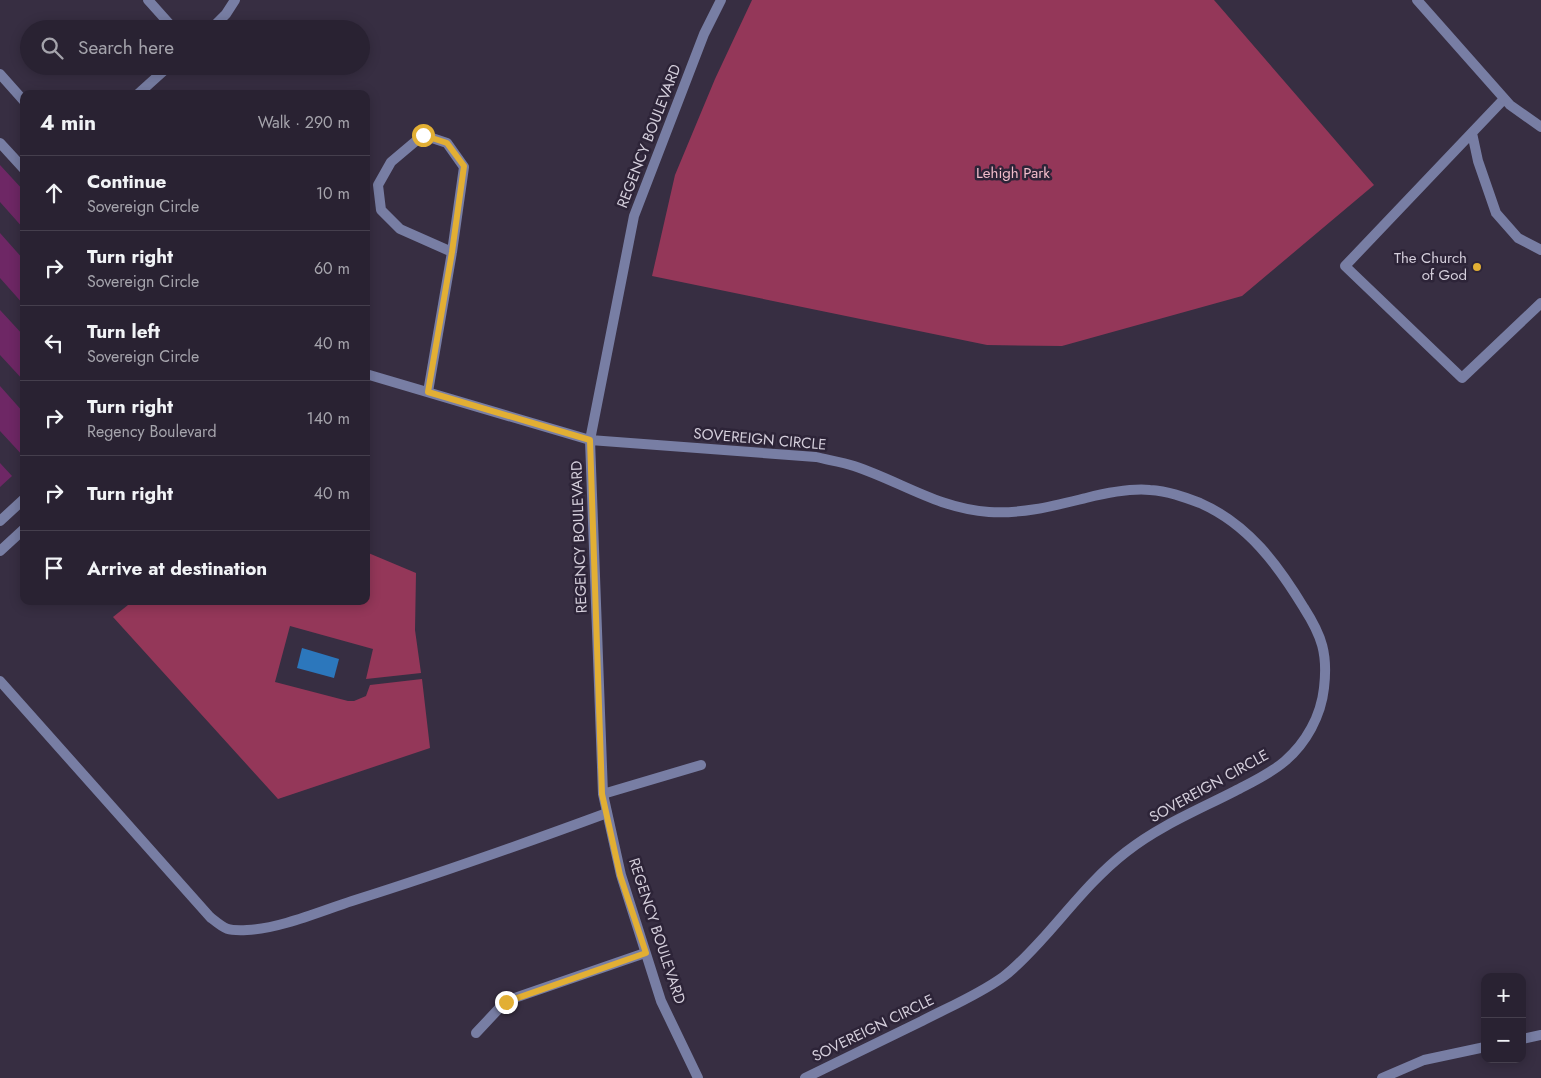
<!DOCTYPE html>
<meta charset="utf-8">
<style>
body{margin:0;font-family:Jost,sans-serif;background:#312a3a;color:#f1f3f6}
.controls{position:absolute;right:15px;bottom:15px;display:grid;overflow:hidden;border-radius:10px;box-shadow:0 2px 12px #0003}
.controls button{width:45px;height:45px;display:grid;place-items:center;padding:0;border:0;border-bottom:1px solid #453f4d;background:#292232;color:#f1f3f6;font:25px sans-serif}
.stop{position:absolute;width:15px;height:15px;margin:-11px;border:4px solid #e2af34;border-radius:50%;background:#fff}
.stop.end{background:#e2af34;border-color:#fff;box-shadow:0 1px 5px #0008}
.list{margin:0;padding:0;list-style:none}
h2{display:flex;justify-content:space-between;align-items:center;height:65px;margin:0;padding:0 20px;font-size:21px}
h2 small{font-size:16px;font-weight:400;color:#a5a4ac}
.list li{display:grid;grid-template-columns:32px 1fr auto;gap:15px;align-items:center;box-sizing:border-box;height:75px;padding:0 20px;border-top:1px solid #453f4d}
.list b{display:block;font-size:19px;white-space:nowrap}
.list p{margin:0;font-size:16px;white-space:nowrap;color:#a5a4ac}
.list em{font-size:16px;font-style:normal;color:#a5a4ac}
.icon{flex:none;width:28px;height:28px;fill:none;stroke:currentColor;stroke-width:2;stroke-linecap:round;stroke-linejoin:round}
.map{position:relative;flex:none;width:1541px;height:1078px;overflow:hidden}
.search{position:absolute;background:#292232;box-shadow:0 2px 12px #0003;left:20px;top:20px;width:350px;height:55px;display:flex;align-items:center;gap:12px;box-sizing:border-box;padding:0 18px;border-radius:28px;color:#a5a4ac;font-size:19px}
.panel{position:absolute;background:#292232;box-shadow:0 2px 12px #0003;left:20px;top:90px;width:350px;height:515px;border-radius:10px}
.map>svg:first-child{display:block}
</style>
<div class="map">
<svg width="1541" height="1078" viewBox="0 0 1541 1078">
<rect width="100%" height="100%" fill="#372e42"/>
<!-- green -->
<path fill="#943759" d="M752 0H1214L1374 185 1242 296 1062 346 987 345 652 276 675 175 715 79Z
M366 552 416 573 415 630 421 673 366 679 373 649 290 626 275 682 348 701H354L366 696 370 685 422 679 430 748 278 799 113 617 133 601H366Z"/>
<!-- water -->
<path fill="#2c77bc" d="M302 648 339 659 334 678 297 668Z"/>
<!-- building -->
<path fill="#6e2765" d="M0 165 24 191V229L0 202Z
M0 233 24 260V305L0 278Z
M0 310 24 336V381L0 355Z
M0 386 24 413V457L0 431Z
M0 463 12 476 0 487Z"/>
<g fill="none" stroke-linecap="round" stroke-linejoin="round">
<!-- lane -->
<path stroke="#787ea4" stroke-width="10" d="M1504 99 1345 266 1462 378 1541 303
M1472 133 1478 161 1496 213 1518 238 1541 250
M0 143 24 169
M0 521 24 499
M0 551 24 529
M0 681 210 917C225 929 226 931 247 930 279 929 321 911 352 901 438 874 523 844 607 813
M476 1033 506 1001 645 953"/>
<!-- street -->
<path stroke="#787ea4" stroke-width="10" d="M148 0 174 29
M1417 0 1510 105 1541 127
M211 29 226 14 235 0
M0 74 24 101
M138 94 169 66
M366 374 590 440 816 457C828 460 842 462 854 466 902 482 937 508 989 512 1023 514 1053 506 1086 498 1106 493 1129 488 1150 490 1168 491 1184 497 1200 503 1248 524 1278 565 1304 608 1322 636 1328 654 1324 688 1321 716 1306 743 1285 761 1270 774 1252 782 1235 791 1198 810 1159 826 1126 852 1095 876 1071 907 1045 936 1032 950 1018 966 1003 977 978 995 949 1007 922 1021 883 1040 844 1059 805 1078
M428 392 452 252 464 167 447 143 423 135 391 162 378 185 381 210 400 229 452 252
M603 794 701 765
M1522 1039 1541 1035
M698 1078 661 1001 621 875 603 794 590 440 634 216 704 34 721 0
M1382 1078 1424 1060 1485 1047"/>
</g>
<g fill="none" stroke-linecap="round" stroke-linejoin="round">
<!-- route -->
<path stroke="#e2af34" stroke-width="6" d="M423 135 447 143 464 166 452 252 428 392 590 440 602 794 620 875 646 953 506 1002"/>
</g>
<!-- markers -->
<circle fill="#e2af34" stroke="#2d2438" stroke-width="2" cx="1477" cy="267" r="5"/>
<g text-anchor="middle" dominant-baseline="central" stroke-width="5" stroke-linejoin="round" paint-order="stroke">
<!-- street labels -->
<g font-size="15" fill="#d5cfdc" stroke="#2d2438">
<text transform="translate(649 136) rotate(-69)">REGENCY BOULEVARD</text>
<text transform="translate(760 439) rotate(5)">SOVEREIGN CIRCLE</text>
<text transform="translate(579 537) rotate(-92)">REGENCY BOULEVARD</text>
<text transform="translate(1209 786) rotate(-29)">SOVEREIGN CIRCLE</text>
<text transform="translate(657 931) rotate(72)">REGENCY BOULEVARD</text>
<text transform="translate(873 1028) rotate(-26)">SOVEREIGN CIRCLE</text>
</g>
<!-- park labels -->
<g font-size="15" fill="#f2bdcb" stroke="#2d2438">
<text x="1013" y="173">Lehigh Park</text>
</g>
<!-- poi labels -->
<g font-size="15" fill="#d5cfdc" stroke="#2d2438" text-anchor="end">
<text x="1467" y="258">The Church<tspan x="1467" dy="17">of God</tspan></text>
</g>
</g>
</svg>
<div class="controls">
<button>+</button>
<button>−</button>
</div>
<div class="stop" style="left:423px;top:135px"></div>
<div class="stop end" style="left:506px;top:1002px"></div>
<div class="search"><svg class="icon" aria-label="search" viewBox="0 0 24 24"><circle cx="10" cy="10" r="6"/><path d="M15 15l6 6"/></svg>Search here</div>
<section class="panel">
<h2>4 min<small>Walk · 290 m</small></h2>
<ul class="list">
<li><svg class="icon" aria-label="ahead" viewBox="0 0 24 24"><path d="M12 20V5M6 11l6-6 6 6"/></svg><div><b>Continue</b><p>Sovereign Circle</p></div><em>10 m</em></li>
<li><svg class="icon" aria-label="right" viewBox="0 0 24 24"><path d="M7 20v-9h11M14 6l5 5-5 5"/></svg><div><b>Turn right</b><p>Sovereign Circle</p></div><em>60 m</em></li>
<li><svg class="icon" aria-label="left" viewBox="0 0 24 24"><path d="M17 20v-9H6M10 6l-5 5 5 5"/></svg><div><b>Turn left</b><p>Sovereign Circle</p></div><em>40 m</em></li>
<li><svg class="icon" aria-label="right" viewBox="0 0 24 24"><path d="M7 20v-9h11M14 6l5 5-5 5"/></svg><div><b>Turn right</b><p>Regency Boulevard</p></div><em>140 m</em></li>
<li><svg class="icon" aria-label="right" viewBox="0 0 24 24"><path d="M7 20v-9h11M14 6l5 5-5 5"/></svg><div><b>Turn right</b></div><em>40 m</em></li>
<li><svg class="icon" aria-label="arrive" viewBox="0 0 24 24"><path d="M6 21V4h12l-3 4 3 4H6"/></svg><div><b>Arrive at destination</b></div></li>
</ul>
</section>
</div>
